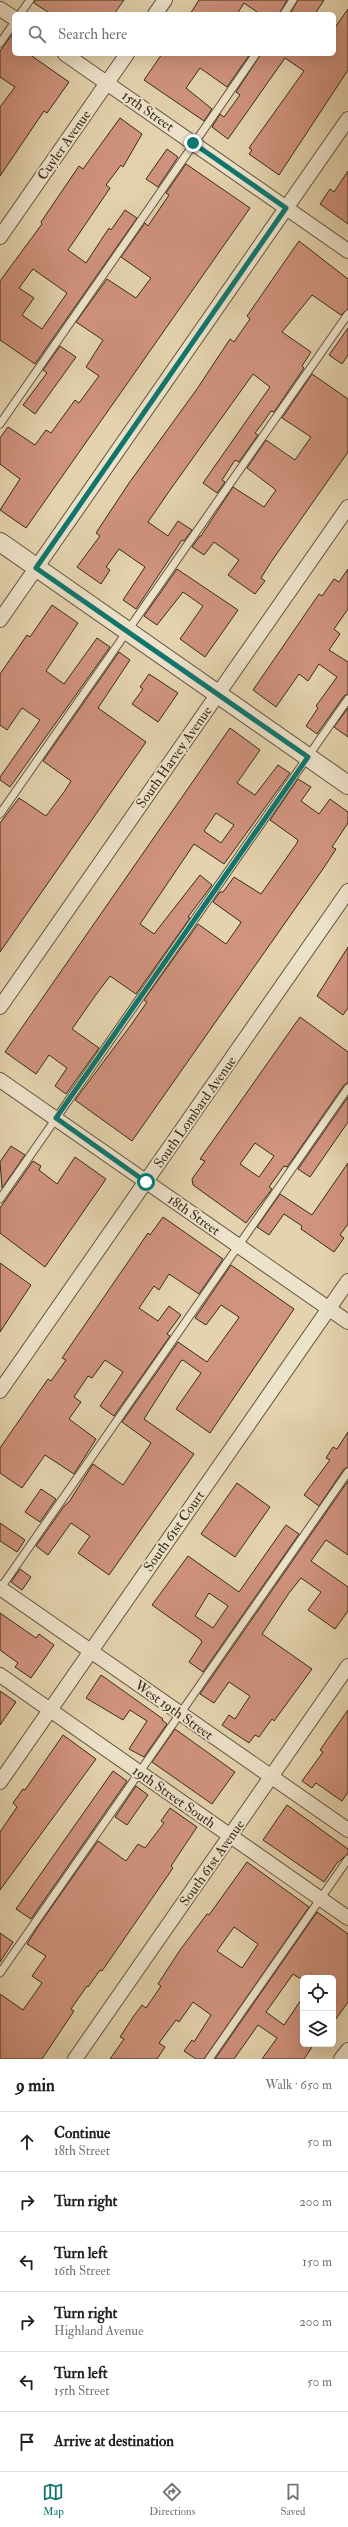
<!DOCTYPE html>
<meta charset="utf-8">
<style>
body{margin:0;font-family:"IM FELL Double Pica",serif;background:#f2f2f2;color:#202124}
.controls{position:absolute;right:12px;bottom:12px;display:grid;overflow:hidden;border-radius:6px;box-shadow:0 4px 16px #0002}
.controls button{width:36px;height:36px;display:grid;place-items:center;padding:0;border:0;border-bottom:1px solid #e0e0e0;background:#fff;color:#202124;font:20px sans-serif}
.stop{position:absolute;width:12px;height:12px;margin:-9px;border:3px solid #0f766e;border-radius:50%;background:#fff}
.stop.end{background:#0f766e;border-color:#fff;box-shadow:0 1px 4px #0008}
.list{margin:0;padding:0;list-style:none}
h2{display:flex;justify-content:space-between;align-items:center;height:52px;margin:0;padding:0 16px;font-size:17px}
h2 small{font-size:13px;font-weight:400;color:#757577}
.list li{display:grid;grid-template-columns:26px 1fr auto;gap:12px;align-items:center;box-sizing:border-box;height:60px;padding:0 16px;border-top:1px solid #e0e0e0}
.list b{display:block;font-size:15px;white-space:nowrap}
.list p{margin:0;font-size:13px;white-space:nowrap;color:#757577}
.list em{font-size:13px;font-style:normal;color:#757577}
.icon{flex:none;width:22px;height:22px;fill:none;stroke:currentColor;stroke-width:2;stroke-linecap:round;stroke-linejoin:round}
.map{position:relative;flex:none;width:348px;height:2059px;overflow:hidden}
.search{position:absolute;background:#fff;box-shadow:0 4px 16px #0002;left:12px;right:12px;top:12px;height:44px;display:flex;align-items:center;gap:10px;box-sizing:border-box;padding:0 14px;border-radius:6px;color:#757577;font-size:15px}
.sheet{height:412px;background:#fff}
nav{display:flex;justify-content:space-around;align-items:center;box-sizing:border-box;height:56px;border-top:1px solid #e0e0e0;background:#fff;font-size:11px;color:#757577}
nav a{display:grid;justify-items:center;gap:2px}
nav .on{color:#0f766e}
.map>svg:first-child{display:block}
</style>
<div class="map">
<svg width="348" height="2059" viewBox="0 0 348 2059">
<rect width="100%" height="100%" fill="#e4d3ae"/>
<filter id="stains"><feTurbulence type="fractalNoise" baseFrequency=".005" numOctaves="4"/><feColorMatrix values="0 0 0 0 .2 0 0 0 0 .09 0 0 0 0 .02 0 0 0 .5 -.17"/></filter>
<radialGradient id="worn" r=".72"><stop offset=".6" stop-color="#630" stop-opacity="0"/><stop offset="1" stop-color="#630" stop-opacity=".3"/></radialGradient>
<!-- building -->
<path fill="#d0937e" stroke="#382c1c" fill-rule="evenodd" d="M35 0H124L114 14H51L34 3Z
M199 0H287L279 14H260L244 3 237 14H190Z
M298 0H324L315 14H290Z
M348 9V70L279 175 249 154 252 150 249 148 304 71 285 58 228 139 212 127 220 114 224 117 240 95 236 92 261 54H334V29Z
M14 32V54H29L69 82 47 113 44 111 0 176V107L15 87 0 77V51Z
M162 54H250L227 87 200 68 186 88 212 109 204 121 144 80Z
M120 118 142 134 123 167 121 165 106 185 110 188 68 250 86 263 109 228 111 230 125 210 137 218 35 364 0 340V281L42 224 41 222 79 166 83 169ZM33 269 67 293 42 329 22 315 34 298 19 288Z
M167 149 178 157 158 187 146 179Z
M186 164 250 208 26 528 0 510 20 479 0 464V438L8 427 35 445 46 430 51 433 75 400 79 403 99 376 86 367 103 340 76 322 107 279 136 298 151 278 121 257 145 223 148 226 169 195 166 193Z
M348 171V224L320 204 330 189 334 192Z
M299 241 348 279V309L341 315 312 295 282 332 311 352 302 366 304 368 274 412 271 411 262 424 255 433 258 435 239 462 235 460 222 480 225 482 217 493 203 483 270 387 253 374 170 490 148 522 168 536 178 521 192 530 184 541 182 540 136 609 123 600 145 567 119 549 106 567 110 570 101 584 77 567 100 536 96 533 129 483 197 389 230 339 234 342 250 319 247 316Z
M348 328V355L342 364 329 355Z
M60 346 76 357 35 414 23 405 47 373 43 370Z
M312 374 348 399V452L271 562 261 578 265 581 255 594 228 575 239 560 214 542 204 555 192 547 200 536H201L233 487 264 507 276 490 247 468 266 440 295 460 311 437 282 418Z
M177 569 238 610 205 657 180 639 203 606 183 592 157 625 144 616Z
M348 569V609L334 629 340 634 329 650 348 662V694L344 696 317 734 306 726 318 708 316 706 337 677 319 664 308 681 299 674 276 707 253 690 319 594 322 596 334 579 339 582Z
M52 605 78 623 46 671 64 684 97 638 110 647 10 787 0 780V777L40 720 22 708 7 730 0 725V674L27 635 30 637Z
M119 652 130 660 98 708 146 742 0 952V823L19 798 46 816 64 792 71 781 43 761Z
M149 674 178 693 158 722 132 704 143 689 140 687Z
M348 708V737L334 727Z
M230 728 260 750 237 783 255 795 278 765 290 773 224 864 194 844 140 924 154 934 200 875 212 885 188 917 190 918 136 994 110 976 95 996 72 1029 99 1048 66 1094 55 1086 67 1068 49 1055 36 1074 5 1052ZM216 813 234 825 221 843 204 831Z
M298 779 311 787 301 801 319 814 330 799 348 812V823L332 847 336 849 325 866 132 1141 75 1100 131 1025 147 1002 144 1000 198 924 226 944 240 924 241 922 213 902 220 892H223L234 877 261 894 297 843 298 840 270 820Z
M348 947V1008L343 1015 317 996Z
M300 1017 348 1052V1083L344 1085 290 1163 287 1167 284 1166 269 1187 272 1189 246 1223 193 1185 192 1179 205 1161 200 1159ZM255 1143 274 1156 259 1177 240 1164Z
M348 1097V1122L310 1177 298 1169Z
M11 1146 25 1155 2 1188 0 1162Z
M75 1157 106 1179 45 1267 0 1233V1208L33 1161 41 1166 39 1170 57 1184Z
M348 1163V1224L340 1235 344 1238 334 1252 301 1229 302 1226 284 1214 269 1235 257 1227 280 1194 312 1215Z
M163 1217 223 1259 199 1294 169 1274 159 1290 154 1286 139 1308 158 1321 169 1306 181 1315 167 1334 170 1336 114 1416 100 1406 123 1372 105 1360 92 1378 88 1376 74 1397 81 1402 69 1419 96 1439 74 1474 45 1455 22 1488 0 1473V1448L48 1379 51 1381 66 1360 62 1358 148 1233 150 1235Z
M0 1263 31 1285 0 1332Z
M231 1265 294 1309 210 1433 176 1409 201 1373 183 1360 181 1361 144 1419 194 1454 109 1575 78 1553 90 1536 71 1523 48 1555 36 1546 65 1505 69 1502 93 1464 123 1485 151 1443 122 1422 178 1342 207 1362 238 1319 239 1317 221 1305 206 1325 195 1318Z
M348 1432V1467L344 1469 319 1506 304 1495 330 1460 326 1458 333 1447 337 1449Z
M348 1481V1555L326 1540 311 1561 348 1587V1611L335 1629 308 1610 321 1592 301 1578 289 1593 262 1634 312 1669 274 1721 272 1719 259 1737 255 1735 249 1743 222 1725 229 1715 235 1719 250 1696 229 1682 214 1703 200 1694Z
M237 1483 270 1507 235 1557 201 1534Z
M41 1489 56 1499 40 1522 25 1512Z
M0 1523 25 1540 17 1552 0 1541Z
M286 1525 299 1534 203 1672 189 1662 202 1642 200 1639 152 1605 188 1556 239 1592ZM209 1593 228 1606 213 1628 195 1616Z
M20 1569 31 1577 22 1590 11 1582Z
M0 1613 36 1638 39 1634 54 1645 31 1678 15 1667 18 1663 0 1650Z
M101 1675 163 1719 162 1720 167 1724 144 1757 129 1749 147 1721 130 1710 123 1720 86 1698Z
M0 1691 16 1702 0 1725Z
M348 1710V1792L342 1801 316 1783 312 1788 302 1781 323 1752 320 1750Z
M175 1729 235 1772 212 1804 152 1762Z
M63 1735 96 1759 0 1890V1832L17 1807 13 1803 23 1789 25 1790Z
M113 1771 127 1781 31 1919 16 1909Z
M136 1786 148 1795 127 1825 115 1817Z
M287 1805 348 1849V1854L337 1863 324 1882 263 1840Z
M170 1808 197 1827 171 1866 173 1868 102 1971 100 1970 88 1987 87 1986 71 2009 74 2011 42 2059H0V1994L23 2010 42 1983 32 1976 46 1956 27 1944 39 1925 98 1841 126 1861 138 1844 145 1848 164 1823 161 1821Z
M247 1862 309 1907 204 2059H196L184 2051 192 2040 194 2042 211 2015 193 2002 179 2022 176 2020 159 2043 165 2047 157 2059H110L124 2039 120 2037 133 2017 142 2005 146 2008 161 1986 158 1984 180 1950 207 1914 209 1915ZM234 1927 258 1944 242 1968 217 1951Z
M317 1912 348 1934V2002L333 2023V1978H299L293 1974 266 2012 284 2025 303 1997V2044H314L304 2059H262L277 2038 258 2025 234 2059H215Z
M0 1933 13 1942 0 1962Z"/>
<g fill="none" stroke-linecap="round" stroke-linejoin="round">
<!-- service casing -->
<g stroke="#635640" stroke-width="9">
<path id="service" d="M20 14 30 0
M284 14 293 0
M0 43 14 23
M0 424 256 54
M0 814 348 314
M0 1199 348 699
M0 1589 348 1088
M0 1973 348 1472
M209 2059 348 1859"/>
</g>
<!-- minor casing -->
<g stroke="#635640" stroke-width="16">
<path id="minor" d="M0 9 14 18
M155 14 165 0
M65 54 348 251
M0 237 127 54
M0 620 348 119
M0 1007 348 507
M0 1080 348 1322
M0 1391 348 891
M0 1588 348 1830
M0 1675 348 1918
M0 1782 348 1281
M75 2059 348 1666
M341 2059 348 2050"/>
</g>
<!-- tertiary casing -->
<g stroke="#635640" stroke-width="20">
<path id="tertiary" d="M0 542 348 785"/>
</g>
<!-- service -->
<use href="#service" stroke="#ede2ca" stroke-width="7"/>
<!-- minor -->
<use href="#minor" stroke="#ede2ca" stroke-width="14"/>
<!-- tertiary -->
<use href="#tertiary" stroke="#ede2ca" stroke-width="18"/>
</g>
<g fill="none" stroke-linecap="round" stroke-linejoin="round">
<!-- route -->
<path stroke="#0f766e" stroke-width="5" d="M146 1182 56 1118 308 757 36 568 286 208 193 143"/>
</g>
<g text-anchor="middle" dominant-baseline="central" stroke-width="4" stroke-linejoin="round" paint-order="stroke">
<!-- street labels -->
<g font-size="14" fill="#382c1c" stroke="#ede2ca">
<text transform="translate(148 111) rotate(35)">15th Street</text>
<text transform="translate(64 145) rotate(-55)">Cuyler Avenue</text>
<text transform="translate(174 757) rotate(-55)">South Harvey Avenue</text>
<text transform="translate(195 1112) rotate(-55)">South Lombard Avenue</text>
<text transform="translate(194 1215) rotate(35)">18th Street</text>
<text transform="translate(174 1531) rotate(-55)">South 61st Court</text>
<text transform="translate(174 1710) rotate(35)">West 19th Street</text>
<text transform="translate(174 1797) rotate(35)">19th Street South</text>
<text transform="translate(212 1863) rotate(-55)">South 61st Avenue</text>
</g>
</g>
<rect width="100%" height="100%" filter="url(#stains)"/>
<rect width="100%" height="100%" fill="url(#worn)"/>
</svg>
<div class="controls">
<button><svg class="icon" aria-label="locate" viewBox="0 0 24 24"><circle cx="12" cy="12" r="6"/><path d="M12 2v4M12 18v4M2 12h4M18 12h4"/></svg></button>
<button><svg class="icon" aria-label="layers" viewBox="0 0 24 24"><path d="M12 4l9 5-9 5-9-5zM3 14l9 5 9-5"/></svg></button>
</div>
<div class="stop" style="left:146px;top:1182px"></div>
<div class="stop end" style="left:193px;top:143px"></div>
<div class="search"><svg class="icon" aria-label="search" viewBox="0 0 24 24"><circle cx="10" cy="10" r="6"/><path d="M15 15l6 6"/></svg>Search here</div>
</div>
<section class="sheet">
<h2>9 min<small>Walk · 650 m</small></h2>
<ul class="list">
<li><svg class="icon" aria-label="ahead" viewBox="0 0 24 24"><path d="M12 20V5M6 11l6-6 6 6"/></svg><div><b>Continue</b><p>18th Street</p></div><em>50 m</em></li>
<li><svg class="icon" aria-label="right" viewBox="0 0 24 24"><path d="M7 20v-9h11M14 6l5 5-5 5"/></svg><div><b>Turn right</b></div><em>200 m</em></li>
<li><svg class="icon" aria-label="left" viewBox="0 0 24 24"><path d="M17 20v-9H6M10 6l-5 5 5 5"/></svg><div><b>Turn left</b><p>16th Street</p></div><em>150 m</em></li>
<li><svg class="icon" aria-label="right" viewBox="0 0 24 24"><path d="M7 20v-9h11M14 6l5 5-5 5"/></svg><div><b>Turn right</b><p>Highland Avenue</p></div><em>200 m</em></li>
<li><svg class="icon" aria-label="left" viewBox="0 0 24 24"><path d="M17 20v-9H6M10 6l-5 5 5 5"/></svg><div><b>Turn left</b><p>15th Street</p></div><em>50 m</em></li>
<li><svg class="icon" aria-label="arrive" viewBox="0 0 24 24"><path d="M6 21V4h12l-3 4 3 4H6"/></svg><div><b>Arrive at destination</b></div></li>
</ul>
</section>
<nav>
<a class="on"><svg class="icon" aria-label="map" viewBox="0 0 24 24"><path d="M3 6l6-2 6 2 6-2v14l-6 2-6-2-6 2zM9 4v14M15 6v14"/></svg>Map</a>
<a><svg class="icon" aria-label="directions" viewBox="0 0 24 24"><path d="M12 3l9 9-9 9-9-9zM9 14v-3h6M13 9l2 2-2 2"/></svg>Directions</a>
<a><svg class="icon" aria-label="saved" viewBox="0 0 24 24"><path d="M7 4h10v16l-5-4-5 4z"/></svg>Saved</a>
</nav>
